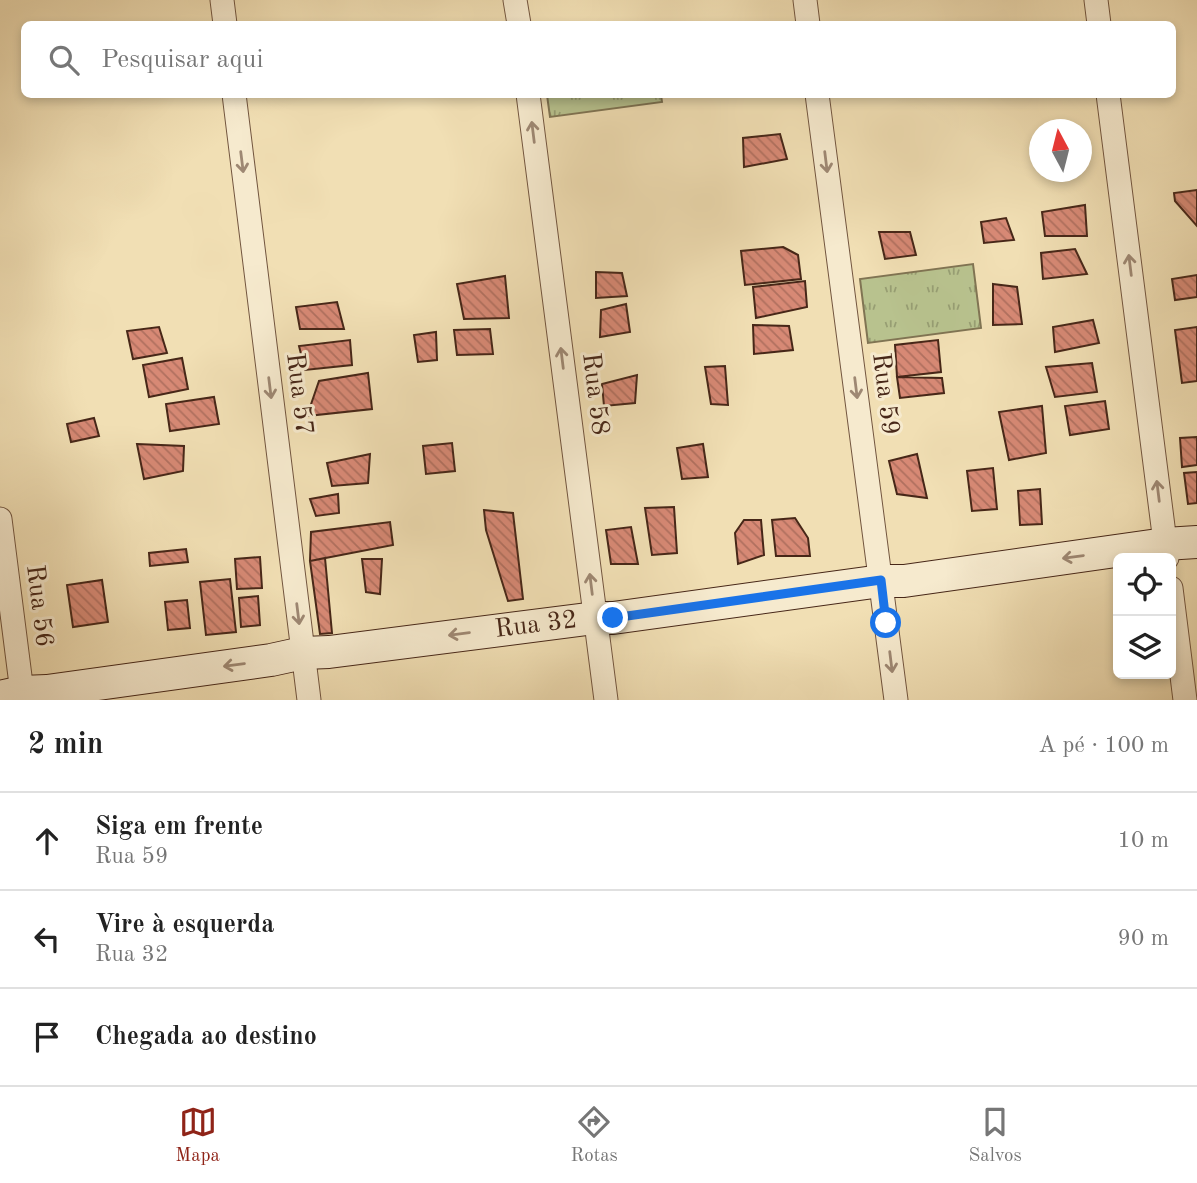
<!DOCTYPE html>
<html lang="pt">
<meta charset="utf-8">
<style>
body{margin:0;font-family:"Old Standard TT",serif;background:#f2f2f2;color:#222}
.controls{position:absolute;right:21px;bottom:21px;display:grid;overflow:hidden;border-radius:10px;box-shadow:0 4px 10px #0003}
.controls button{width:63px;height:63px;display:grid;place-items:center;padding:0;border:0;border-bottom:2px solid #e0e0e0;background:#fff;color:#222;font:35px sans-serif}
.compass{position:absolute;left:1029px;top:119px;width:63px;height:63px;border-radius:50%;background:#fff;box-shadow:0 4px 10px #0003;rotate:353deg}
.stop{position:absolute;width:21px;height:21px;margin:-16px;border:5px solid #1a73e8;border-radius:50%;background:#fff}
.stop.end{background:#1a73e8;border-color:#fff;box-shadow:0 2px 7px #0008}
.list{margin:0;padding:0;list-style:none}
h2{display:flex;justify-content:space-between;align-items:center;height:91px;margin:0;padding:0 28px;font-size:30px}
h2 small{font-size:23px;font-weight:400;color:#767676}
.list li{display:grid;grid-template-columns:46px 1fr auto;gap:21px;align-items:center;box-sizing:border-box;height:98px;padding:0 28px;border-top:2px solid #e0e0e0}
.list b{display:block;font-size:26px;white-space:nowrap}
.list p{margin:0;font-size:23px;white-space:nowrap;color:#767676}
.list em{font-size:23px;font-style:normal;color:#767676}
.icon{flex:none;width:38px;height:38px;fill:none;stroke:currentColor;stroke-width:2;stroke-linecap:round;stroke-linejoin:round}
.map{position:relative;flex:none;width:1197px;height:700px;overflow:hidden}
.search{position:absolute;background:#fff;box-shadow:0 4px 10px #0003;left:21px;right:21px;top:21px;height:77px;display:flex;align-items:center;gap:18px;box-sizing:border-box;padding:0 24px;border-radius:10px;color:#767676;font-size:26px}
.sheet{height:385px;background:#fff}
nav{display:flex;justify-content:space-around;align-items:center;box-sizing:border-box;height:98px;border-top:2px solid #e0e0e0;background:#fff;font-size:19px;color:#767676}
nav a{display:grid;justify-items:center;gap:4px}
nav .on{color:#8f2418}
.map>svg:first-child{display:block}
</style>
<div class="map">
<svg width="1197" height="700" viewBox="0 0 1197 700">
<defs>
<pattern id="grass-tufts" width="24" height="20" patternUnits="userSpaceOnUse" patternTransform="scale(1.75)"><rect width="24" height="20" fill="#b8c28e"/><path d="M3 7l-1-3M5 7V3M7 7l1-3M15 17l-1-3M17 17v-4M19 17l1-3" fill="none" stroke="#979e73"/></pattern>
<pattern id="building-back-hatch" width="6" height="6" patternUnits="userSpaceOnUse" patternTransform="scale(1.75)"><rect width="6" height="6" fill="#d78975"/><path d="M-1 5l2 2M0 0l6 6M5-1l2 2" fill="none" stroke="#b0705f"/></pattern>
</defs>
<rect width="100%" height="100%" fill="#f1dfb4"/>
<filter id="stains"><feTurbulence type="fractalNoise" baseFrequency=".00286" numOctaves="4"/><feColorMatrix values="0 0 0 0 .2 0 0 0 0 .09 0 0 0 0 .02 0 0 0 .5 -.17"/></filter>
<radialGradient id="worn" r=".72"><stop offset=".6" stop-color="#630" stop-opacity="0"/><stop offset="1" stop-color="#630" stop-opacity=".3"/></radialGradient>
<!-- grass -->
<path fill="url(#grass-tufts)" stroke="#807453" stroke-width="2" d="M547 95H661L662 102 550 117Z
M973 264 981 328 868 343 860 279Z"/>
<!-- building -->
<path fill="url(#building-back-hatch)" stroke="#472718" stroke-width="2" d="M780 134 787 159 744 167 743 138Z
M1197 190V226L1175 201 1174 193Z
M1085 205 1087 236H1045L1042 212Z
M1006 218 1014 240 984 243 981 222Z
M879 232H910L916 255 885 259Z
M783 247 798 255 801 279 745 285 741 251Z
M1075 249 1087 274 1043 279 1041 253Z
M596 272 622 273 627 296 596 298Z
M1197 275V297L1175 300 1172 279Z
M505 276 509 318 464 319 457 284Z
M805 281 807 307 756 318 753 287Z
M993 284 1017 287 1022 324 993 325Z
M337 302 344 329H300L296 307Z
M626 304 630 332 600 337 601 310Z
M1093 320 1099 343 1055 352 1053 327Z
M753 325 789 326 793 350 754 354Z
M159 327 167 353 133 359 127 331Z
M1197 327V381L1182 383 1175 330Z
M490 329 493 354 457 355 454 330Z
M436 332 437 360 418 362 414 335Z
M350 340 352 365 305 370 299 346Z
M938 340 941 372 897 377 895 345Z
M182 358 188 389 149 397 143 365Z
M1092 363 1097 392 1055 397 1046 367Z
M725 366 728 405 711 404 705 367Z
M368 373 372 409 307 416 319 381Z
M637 375 635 403 604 406 602 384Z
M897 377 942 378 944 393 900 398Z
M214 397 219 424 170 431 166 404Z
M1105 401 1109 429 1070 435 1065 406Z
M1042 406 1046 453 1009 460 999 412Z
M94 418 99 436 71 442 67 424Z
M1197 437V465L1182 467 1180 438Z
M452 443 455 471 426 474 423 446Z
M137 444 184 446 183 471 144 479Z
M703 444 708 477 682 479 677 448Z
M370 454 368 483 332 486 327 463Z
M917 454 927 498 897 494 889 461Z
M993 468 997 509 972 511 967 471Z
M1197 472V503L1188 504 1184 473Z
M1040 489 1042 524 1020 525 1018 491Z
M338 494 339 513 316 516 310 499Z
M674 507 677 553 652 555 645 508Z
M484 510 513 513 523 599 508 601 486 530Z
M795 518 808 538 810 556H776L772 520Z
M744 520H761L764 555 738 564 735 533Z
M390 522 393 545 310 561 311 532Z
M631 527 638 564H611L606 530Z
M186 549 188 562 150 566 149 553Z
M260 557 262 588 237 589 235 559Z
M325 558 332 633 320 634 310 561Z
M362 559H382L380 594 366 592Z
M230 579 236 632 206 635 200 582Z
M102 580 108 622 73 627 67 585Z
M258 596 260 625 241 627 239 598Z
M187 600 190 628 168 630 165 602Z"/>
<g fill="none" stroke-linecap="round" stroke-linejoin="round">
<!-- minor casing -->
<g stroke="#72553f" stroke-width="25">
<path id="minor" d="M222 0 225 24
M515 0 519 24
M805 0 808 24
M1096 0 1099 24
M234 94 309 700
M528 94 606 700
M817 94 896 700
M1108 94 1167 558
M0 519 23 700
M1171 588 1185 700"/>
</g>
<!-- secondary casing -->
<g stroke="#472718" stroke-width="34">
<path id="secondary" d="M0 697 22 692 47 691 271 660 303 653 329 652 595 618H613L881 581H904L1165 544 1197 542"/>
</g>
<!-- minor -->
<use href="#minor" stroke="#f6eace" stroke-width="23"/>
<!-- secondary -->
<use href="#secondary" stroke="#f6eace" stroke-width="32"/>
</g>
<!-- one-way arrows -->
<defs><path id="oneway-shaft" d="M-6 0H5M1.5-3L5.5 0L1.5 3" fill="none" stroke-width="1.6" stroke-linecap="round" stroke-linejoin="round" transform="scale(1.75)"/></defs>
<g stroke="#9e8873">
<use href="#oneway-shaft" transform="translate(533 132) rotate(-97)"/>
<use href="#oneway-shaft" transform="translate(242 162) rotate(83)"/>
<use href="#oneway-shaft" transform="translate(826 162) rotate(83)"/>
<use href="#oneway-shaft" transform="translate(1130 265) rotate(-97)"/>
<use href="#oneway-shaft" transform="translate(562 358) rotate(-97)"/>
<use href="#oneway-shaft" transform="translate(270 388) rotate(83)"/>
<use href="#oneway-shaft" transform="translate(856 388) rotate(83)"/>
<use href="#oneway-shaft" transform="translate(1158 491) rotate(-97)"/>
<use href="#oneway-shaft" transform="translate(1073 557) rotate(172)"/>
<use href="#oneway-shaft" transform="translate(591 584) rotate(-97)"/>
<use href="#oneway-shaft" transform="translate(298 614) rotate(83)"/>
<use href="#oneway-shaft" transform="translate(459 634) rotate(173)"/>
<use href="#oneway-shaft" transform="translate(891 662) rotate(83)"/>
<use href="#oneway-shaft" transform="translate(234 665) rotate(173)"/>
</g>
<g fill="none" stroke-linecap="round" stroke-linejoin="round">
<!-- route -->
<path stroke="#1a73e8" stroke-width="9" d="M613 618 881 580 886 623"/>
</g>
<g text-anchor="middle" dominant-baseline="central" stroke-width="6" stroke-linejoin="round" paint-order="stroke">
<!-- street labels -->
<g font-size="26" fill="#472718" stroke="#f6eace">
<text transform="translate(299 394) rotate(83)">Rua 57</text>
<text transform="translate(595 394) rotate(83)">Rua 58</text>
<text transform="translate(885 394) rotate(83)">Rua 59</text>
<text transform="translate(39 606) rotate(83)">Rua 56</text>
<text transform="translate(536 625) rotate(-7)">Rua 32</text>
</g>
</g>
<rect width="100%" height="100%" filter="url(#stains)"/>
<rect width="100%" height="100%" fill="url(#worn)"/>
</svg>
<div class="controls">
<button><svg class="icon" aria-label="locate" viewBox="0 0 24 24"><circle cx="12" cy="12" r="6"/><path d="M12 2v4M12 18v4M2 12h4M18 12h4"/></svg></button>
<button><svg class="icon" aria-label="layers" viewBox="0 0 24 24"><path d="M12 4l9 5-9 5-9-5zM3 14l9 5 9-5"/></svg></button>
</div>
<svg class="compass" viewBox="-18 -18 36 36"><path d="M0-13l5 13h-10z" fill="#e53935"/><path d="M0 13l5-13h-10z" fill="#767676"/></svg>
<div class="stop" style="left:886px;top:623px"></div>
<div class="stop end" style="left:613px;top:618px"></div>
<div class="search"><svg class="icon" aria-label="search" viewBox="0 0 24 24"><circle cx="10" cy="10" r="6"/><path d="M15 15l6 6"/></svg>Pesquisar aqui</div>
</div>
<section class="sheet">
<h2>2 min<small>A pé · 100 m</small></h2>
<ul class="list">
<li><svg class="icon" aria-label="ahead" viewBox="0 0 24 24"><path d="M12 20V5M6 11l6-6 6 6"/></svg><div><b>Siga em frente</b><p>Rua 59</p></div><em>10 m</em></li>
<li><svg class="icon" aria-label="left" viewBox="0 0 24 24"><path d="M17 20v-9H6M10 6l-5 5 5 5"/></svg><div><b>Vire à esquerda</b><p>Rua 32</p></div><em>90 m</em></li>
<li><svg class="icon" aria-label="arrive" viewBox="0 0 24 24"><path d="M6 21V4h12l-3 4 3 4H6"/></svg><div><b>Chegada ao destino</b></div></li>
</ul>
</section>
<nav>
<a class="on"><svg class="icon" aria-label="map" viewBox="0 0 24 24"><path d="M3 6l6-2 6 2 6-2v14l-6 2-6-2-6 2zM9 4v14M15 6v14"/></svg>Mapa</a>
<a><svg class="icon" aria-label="directions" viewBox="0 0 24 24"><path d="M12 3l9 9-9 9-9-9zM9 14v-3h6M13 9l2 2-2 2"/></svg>Rotas</a>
<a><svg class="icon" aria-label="saved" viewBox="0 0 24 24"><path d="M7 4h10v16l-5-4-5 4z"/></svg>Salvos</a>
</nav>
